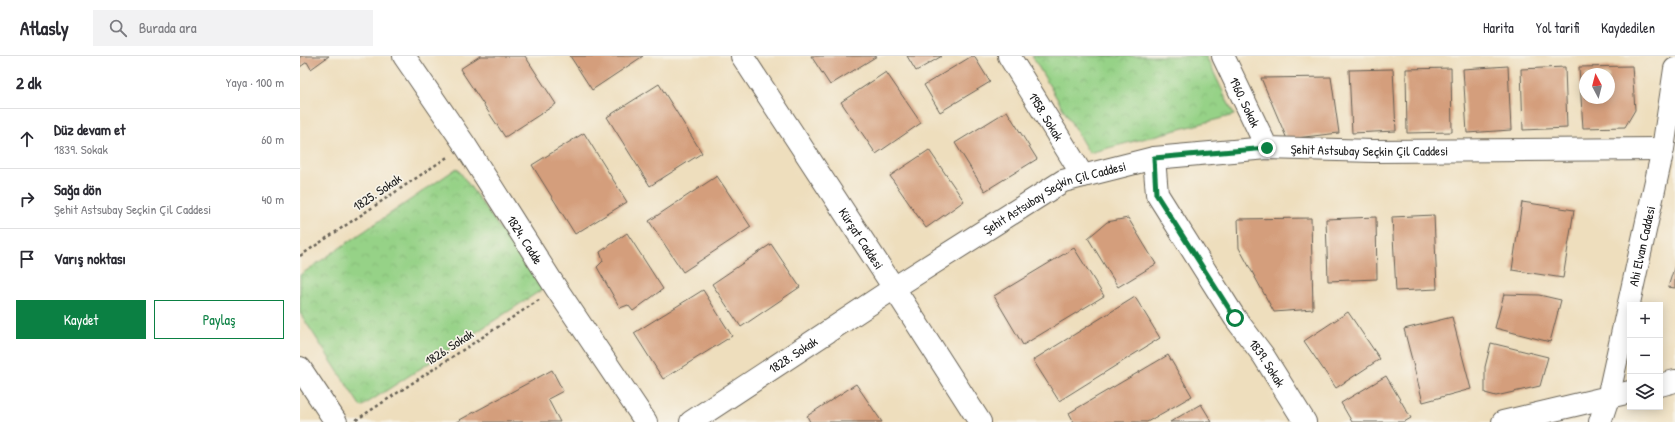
<!DOCTYPE html>
<html lang="tr">
<meta charset="utf-8">
<style>
body{margin:0;font-family:"Patrick Hand",sans-serif;background:#f2f2f3;color:#2b2b33}
.controls{position:absolute;right:12px;bottom:12px;display:grid;overflow:hidden;border-radius:0px;box-shadow:0 2px 10px #0003}
.controls button{width:36px;height:36px;display:grid;place-items:center;padding:0;border:0;border-bottom:1px solid #e1e1e2;background:#fff;color:#2b2b33;font:20px sans-serif}
.compass{position:absolute;left:1279px;top:12px;width:36px;height:36px;border-radius:50%;background:#fff;box-shadow:0 2px 10px #0003;rotate:353deg}
.stop{position:absolute;width:12px;height:12px;margin:-9px;border:3px solid #0b8043;border-radius:50%;background:#fff}
.stop.end{background:#0b8043;border-color:#fff;box-shadow:0 1px 4px #0008}
.list{margin:0;padding:0;list-style:none}
h2{display:flex;justify-content:space-between;align-items:center;height:52px;margin:0;padding:0 16px;font-size:17px}
h2 small{font-size:13px;font-weight:400;color:#7c7c81}
.list li{display:grid;grid-template-columns:26px 1fr auto;gap:12px;align-items:center;box-sizing:border-box;height:60px;padding:0 16px;border-top:1px solid #e1e1e2}
.list b{display:block;font-size:15px;white-space:nowrap}
.list p{margin:0;font-size:13px;white-space:nowrap;color:#7c7c81}
.list em{font-size:13px;font-style:normal;color:#7c7c81}
.actions{display:flex;gap:8px;padding:12px 16px}
.actions a{flex:1;padding:9px 0;border:1px solid #0b8043;border-radius:0px;text-align:center;font-size:14px;color:#0b8043}
.actions .main{background:#0b8043;color:#fff}
.icon{flex:none;width:22px;height:22px;fill:none;stroke:currentColor;stroke-width:2;stroke-linecap:round;stroke-linejoin:round}
.map{position:relative;flex:none;width:1375px;height:366px;overflow:hidden}
header{display:flex;align-items:center;gap:24px;box-sizing:border-box;height:56px;padding:0 20px;background:#fff;border-bottom:1px solid #e1e1e2}
header strong{font-size:19px}
nav{display:flex;gap:22px;margin-inline-start:auto;font-size:14px}
.search{width:280px;height:36px;background:#f2f2f3;display:flex;align-items:center;gap:10px;box-sizing:border-box;padding:0 14px;border-radius:0px;color:#7c7c81;font-size:15px}
main{display:flex}
aside{flex:1;background:#fff}
.map>svg:first-child{display:block}
</style>
<header>
<strong>Atlasly</strong>
<div class="search"><svg class="icon" aria-label="search" viewBox="0 0 24 24"><circle cx="10" cy="10" r="6"/><path d="M15 15l6 6"/></svg>Burada ara</div>
<nav><a>Harita</a><a>Yol tarifi</a><a>Kaydedilen</a></nav>
</header>
<main>
<aside>
<h2>2 dk<small>Yaya · 100 m</small></h2>
<ul class="list">
<li><svg class="icon" aria-label="ahead" viewBox="0 0 24 24"><path d="M12 20V5M6 11l6-6 6 6"/></svg><div><b>Düz devam et</b><p>1839. Sokak</p></div><em>60 m</em></li>
<li><svg class="icon" aria-label="right" viewBox="0 0 24 24"><path d="M7 20v-9h11M14 6l5 5-5 5"/></svg><div><b>Sağa dön</b><p>Şehit Astsubay Seçkin Çil Caddesi</p></div><em>40 m</em></li>
<li><svg class="icon" aria-label="arrive" viewBox="0 0 24 24"><path d="M6 21V4h12l-3 4 3 4H6"/></svg><div><b>Varış noktası</b></div></li>
</ul>
<div class="actions"><a class="main">Kaydet</a><a>Paylaş</a></div>
</aside>
<div class="map">
<svg width="1375" height="366" viewBox="0 0 1375 366">
<defs>
<pattern id="park-crowns" width="20" height="18" patternUnits="userSpaceOnUse"><rect width="20" height="18" fill="#96d287"/><path d="M2 6a3 3 0 1 1 6 0M12 15a3 3 0 1 1 6 0" fill="none" stroke="#81b474"/></pattern>
</defs>
<rect width="100%" height="100%" fill="#f7f3e8"/>
<filter id="ink" filterUnits="userSpaceOnUse"><feTurbulence type="fractalNoise" baseFrequency=".025" numOctaves="2"/><feDisplacementMap in="SourceGraphic" scale="8" xChannelSelector="R" yChannelSelector="G"/><feConvolveMatrix kernelMatrix="1 2 1 2 8 2 1 2 1" color-interpolation-filters="sRGB"/></filter>
<filter id="wash" filterUnits="userSpaceOnUse"><feTurbulence type="fractalNoise" baseFrequency=".012" numOctaves="4" result="noise"/><feDisplacementMap in="SourceGraphic" scale="16" xChannelSelector="R" yChannelSelector="G"/><feGaussianBlur stdDeviation="0.9" result="paint"/><feColorMatrix in="noise" values="0 0 0 0 0 0 0 0 0 0 0 0 0 0 0 0 0 1.4 0 .05"/><feComposite in="paint" operator="in"/></filter>
<g filter="url(#wash)">
<rect width="100%" height="100%" fill="#eedebd"/>
<!-- park -->
<path fill="url(#park-crowns)" stroke="#597752" d="M732 0H906L934 59 789 97Z
M157 112 243 233 61 351 0 257V219Z"/>
<g id="blocks">
<!-- building -->
<path fill="#d49e7b" fill-rule="evenodd" d="M0 0H29L11 13 7 6 0 11Z
M180 0H225L256 48 205 81 160 13Z
M270 0H343L292 34Z
M511 0H577L530 29Z
M607 0H642L616 15Z
M672 0H674L690 26 640 56 624 29Z
M1208 10 1211 74 1167 77 1163 13Z
M1332 10 1335 54 1325 71 1283 72 1279 11ZM1285 18H1309V42H1285Z
M1265 11 1267 72 1223 74 1221 13Z
M1151 12 1152 76 1107 77 1106 13Z
M1093 13 1096 75 1052 77 1049 14Z
M586 16 621 67 576 98 541 46Z
M1031 21 1039 77 987 83 961 22Z
M359 28 402 97 350 130 307 61Z
M707 55 737 103 685 135 655 87Z
M284 77 327 146 275 178 232 109Z
M629 94 664 145 626 172 590 120Z
M417 120 451 171 383 216 349 165Z
M1222 146 1274 154 1263 222 1212 214Z
M1134 159 1137 233 1096 235 1092 161Z
M1076 161 1077 223 1028 225 1026 163Z
M828 162 856 208 818 231 788 182 807 166Z
M1011 162 1013 253 974 256 939 192 938 163Z
M327 177 363 233 333 255 328 249 320 252 297 211 303 205 300 196Z
M471 188 500 231 441 271 412 228Z
M774 192 804 240 723 289 694 240Z
M1375 209V232L1368 231Z
M403 234 432 280 363 323 334 277Z
M1204 238 1239 239 1261 244 1250 286 1195 272Z
M835 241 860 282 759 345 733 304Z
M1048 256 1080 303 1036 332 1004 285Z
M1152 261 1171 333 1123 346 1104 273Z
M1191 287 1248 301 1240 330 1196 340 1185 337V311Z
M868 299 892 340 847 366H774L769 357Z
M252 314 263 335 248 343 260 366H156Z
M1086 320 1111 362 1104 366H1052L1041 347Z
M556 328 582 366H510L507 360Z
M901 348 912 366H870Z"/>
</g>
</g>
<g filter="url(#ink)">
<use href="#blocks" fill-opacity="0" stroke="#666054" stroke-width="1"/>
<g fill="none" stroke-linecap="round" stroke-linejoin="round">
<!-- minor casing -->
<g stroke="#666054" stroke-width="24">
<g id="minor">
<path id="s1" d="M104 0 165 89 256 232 346 366"/>
<path id="s2" d="M442 0 594 232 680 366"/>
<path id="s3" d="M709 0 783 120"/>
<path id="s4" d="M923 0 967 92"/>
<path id="s5" d="M854 102 857 138 935 262 963 299 1005 366"/>
<path d="M0 312 36 366"/>
<path d="M1360 329 1375 325"/>
<path id="s6" d="M391 366 594 232 763 125 854 102 967 92 1073 95 1363 93"/>
<path d="M1203 366 1330 336"/>
</g>
</g>
<!-- major casing -->
<g stroke="#666054" stroke-width="24">
<g id="major">
<path id="s7" d="M1300 366 1308 342 1363 93 1375 13"/>
</g>
</g>
<!-- path -->
<path stroke="#666054" stroke-width="2.5" stroke-dasharray="3 3" stroke-linecap="butt" d="M0 200 149 100
M56 364 239 244"/>
<!-- minor -->
<use href="#minor" stroke="#fff" stroke-width="22"/>
<!-- major -->
<use href="#major" stroke="#fff" stroke-width="22"/>
</g>
</g>
<g fill="none" stroke-linecap="round" stroke-linejoin="round" filter="url(#ink)">
<!-- route -->
<path stroke="#0b8043" stroke-width="5" d="M935 262 856 138 854 102 967 92"/>
</g>
<g text-anchor="middle" dominant-baseline="central" stroke-width="3.5" stroke-linejoin="round" paint-order="stroke">
<!-- street labels -->
<g font-size="13" fill="#1c1c1c" stroke="#f7f3e8">
<text stroke="none"><textPath href="#s4" startOffset="51">1960. Sokak</textPath></text>
<text stroke="none"><textPath href="#s3" startOffset="71">1958. Sokak</textPath></text>
<text stroke="none"><textPath href="#s6" startOffset="753">Şehit Astsubay Seçkin Çil Caddesi</textPath></text>
<text transform="translate(77 136) rotate(-34)">1825. Sokak</text>
<text stroke="none"><textPath href="#s6" startOffset="429">Şehit Astsubay Seçkin Çil Caddesi</textPath></text>
<text stroke="none"><textPath href="#s2" startOffset="218">Kürşat Caddesi</textPath></text>
<text stroke="none"><textPath href="#s1" startOffset="220">1824. Cadde</textPath></text>
<text stroke="none"><textPath href="#s7" startOffset="181">Ahi Elvan Caddesi</textPath></text>
<text transform="translate(149 291) rotate(-33)">1826. Sokak</text>
<text stroke="none"><textPath href="#s6" startOffset="122">1828. Sokak</textPath></text>
<text stroke="none"><textPath href="#s5" startOffset="238">1839. Sokak</textPath></text>
</g>
</g>
</svg>
<div class="controls">
<button>+</button>
<button>−</button>
<button><svg class="icon" aria-label="layers" viewBox="0 0 24 24"><path d="M12 4l9 5-9 5-9-5zM3 14l9 5 9-5"/></svg></button>
</div>
<svg class="compass" viewBox="-18 -18 36 36"><path d="M0-13l5 13h-10z" fill="#e53935"/><path d="M0 13l5-13h-10z" fill="#7c7c81"/></svg>
<div class="stop" style="left:935px;top:262px"></div>
<div class="stop end" style="left:967px;top:92px"></div>
</div>
</main>
